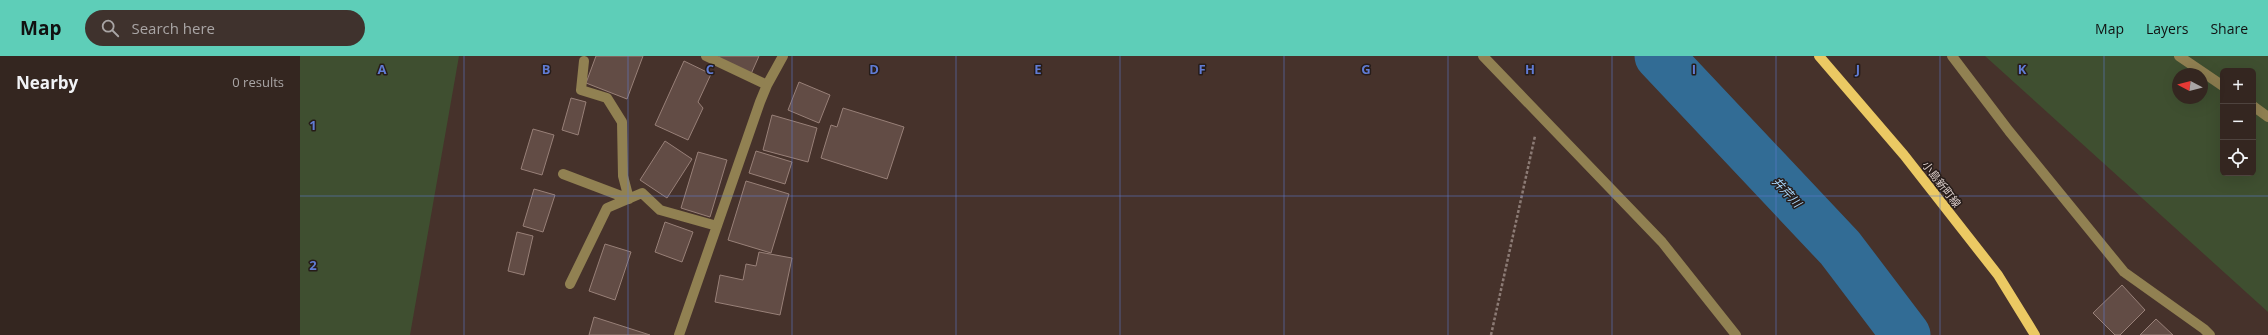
<!DOCTYPE html>
<meta charset="utf-8">
<style>
body{margin:0;font-family:"Open Sans","Noto Sans JP",sans-serif;background:#3f322d;color:#f1f3f6}
.controls{position:absolute;right:12px;top:12px;display:grid;overflow:hidden;border-radius:6px;box-shadow:0 4px 16px #0002}
.controls button{width:36px;height:36px;display:grid;place-items:center;padding:0;border:0;border-bottom:1px solid #4e433e;background:#342620;color:#f1f3f6;font:20px sans-serif}
.compass{position:absolute;left:1872px;top:12px;width:36px;height:36px;border-radius:50%;background:#342620;box-shadow:0 4px 16px #0002;rotate:277deg}
.list{margin:0;padding:0;list-style:none}
h2{display:flex;justify-content:space-between;align-items:center;height:52px;margin:0;padding:0 16px;font-size:17px}
h2 small{font-size:13px;font-weight:400;color:#a9a5a5}
.icon{flex:none;width:22px;height:22px;fill:none;stroke:currentColor;stroke-width:2;stroke-linecap:round;stroke-linejoin:round}
.map{position:relative;flex:none;width:1968px;height:279px;overflow:hidden}
header{display:flex;align-items:center;gap:24px;box-sizing:border-box;height:56px;padding:0 20px;background:#5eceb8;color:#111}
header strong{font-size:19px}
nav{display:flex;gap:22px;margin-inline-start:auto;font-size:14px}
.search{width:280px;height:36px;background:#3f322d;display:flex;align-items:center;gap:10px;box-sizing:border-box;padding:0 14px;border-radius:22px;color:#a9a5a5;font-size:15px}
main{display:flex}
aside{flex:1;background:#342620}
.map>svg:first-child{display:block}
</style>
<header>
<strong>Map</strong>
<div class="search"><svg class="icon" aria-label="search" viewBox="0 0 24 24"><circle cx="10" cy="10" r="6"/><path d="M15 15l6 6"/></svg>Search here</div>
<nav><a>Map</a><a>Layers</a><a>Share</a></nav>
</header>
<main>
<aside>
<h2>Nearby<small>0 results</small></h2>
<ul class="list">
</ul>
</aside>
<div class="map">
<svg width="1968" height="279" viewBox="0 0 1968 279">
<rect width="100%" height="100%" fill="#46322b"/>
<!-- green -->
<path fill="#3f4f30" fill-rule="evenodd" d="M0 0H159L110 279H0Z
M1685 0H1968V256ZM1923 15H1953V117H1923ZM1878 18H1902V42H1878Z"/>
<g fill="none" stroke-linecap="round" stroke-linejoin="round">
<!-- river -->
<path stroke="#326c95" stroke-width="49" d="M1359 0 1540 192 1606 279"/>
</g>
<!-- building -->
<path fill="#624c45" stroke="#988078" d="M296 0H343L327 43 286 27Z
M419 0H459L451 18 418 3Z
M384 5 411 18 398 46 403 52 388 84 355 69Z
M499 26 530 39 519 67 488 54Z
M271 42 286 46 278 79 262 74Z
M543 52 604 71 587 123 521 102 531 69 537 71Z
M472 59 517 72 508 106 463 94Z
M233 73 254 79 242 119 221 113Z
M365 85 392 103 367 142 340 124Z
M456 95 492 106 485 128 449 117Z
M398 96 427 104 410 161 381 152Z
M446 125 489 138 471 197 428 184Z
M234 133 255 139 243 176 223 170Z
M365 166 393 176 382 206 355 196Z
M217 176 233 180 224 219 208 215Z
M305 188 331 196 315 244 289 235Z
M459 196 492 202 480 259 415 246 420 219 443 224 446 208 456 210Z
M1822 229 1845 254 1820 279H1815L1793 257Z
M294 261 350 279H289Z
M1856 263 1873 279H1840Z"/>
<g fill="none" stroke-linecap="round" stroke-linejoin="round">
<!-- path -->
<path stroke="#8c7b75" stroke-width="2.5" stroke-dasharray="3 2" stroke-linecap="butt" d="M1191 279 1235 80"/>
<!-- minor -->
<path stroke="#918152" stroke-width="10" d="M406 0 467 29
M1183 0 1362 186 1436 279
M1652 0 1709 75 1824 216 1904 273 1910 279
M1879 0 1923 30
M284 5 281 34 307 42 322 66 323 120 329 143
M1953 50 1968 61
M263 118 329 143
M270 228 307 152 342 137 360 154 417 170
M379 279 460 46 467 29 483 0"/>
<!-- major -->
<path stroke="#ebc963" stroke-width="10" d="M1519 0 1604 99 1698 219 1735 279"/>
</g>
<!-- grid -->
<path fill="none" stroke="#607bd3" stroke-width="1" stroke-opacity="0.55" d="M164 0V279M328 0V279M492 0V279M656 0V279M820 0V279M984 0V279M1148 0V279M1312 0V279M1476 0V279M1640 0V279M1804 0V279M0 140H1968"/>
<g text-anchor="middle" dominant-baseline="central" stroke-width="3" stroke-linejoin="round" paint-order="stroke">
<!-- street labels -->
<g font-size="11" fill="#ddcfcb" stroke="#261c19">
<text transform="translate(1642 128) rotate(52)">小島新町線</text>
</g>
<!-- water labels -->
<g font-size="12" font-style="italic" fill="#a7d5fa" stroke="#261c19">
<text transform="translate(1487 136) rotate(47)">井芹川</text>
</g>
</g>
<g font-size="13" text-anchor="middle" font-weight="bold" fill="#607bd3" stroke="#261c19" stroke-width="3" stroke-linejoin="round" paint-order="stroke">
<text x="82" y="18">A</text>
<text x="246" y="18">B</text>
<text x="410" y="18">C</text>
<text x="574" y="18">D</text>
<text x="738" y="18">E</text>
<text x="902" y="18">F</text>
<text x="1066" y="18">G</text>
<text x="1230" y="18">H</text>
<text x="1394" y="18">I</text>
<text x="1558" y="18">J</text>
<text x="1722" y="18">K</text>
<text x="13" y="74">1</text>
<text x="13" y="214">2</text>
</g>
</svg>
<div class="controls">
<button>+</button>
<button>−</button>
<button><svg class="icon" aria-label="locate" viewBox="0 0 24 24"><circle cx="12" cy="12" r="6"/><path d="M12 2v4M12 18v4M2 12h4M18 12h4"/></svg></button>
</div>
<svg class="compass" viewBox="-18 -18 36 36"><path d="M0-13l5 13h-10z" fill="#e53935"/><path d="M0 13l5-13h-10z" fill="#a9a5a5"/></svg>
</div>
</main>
